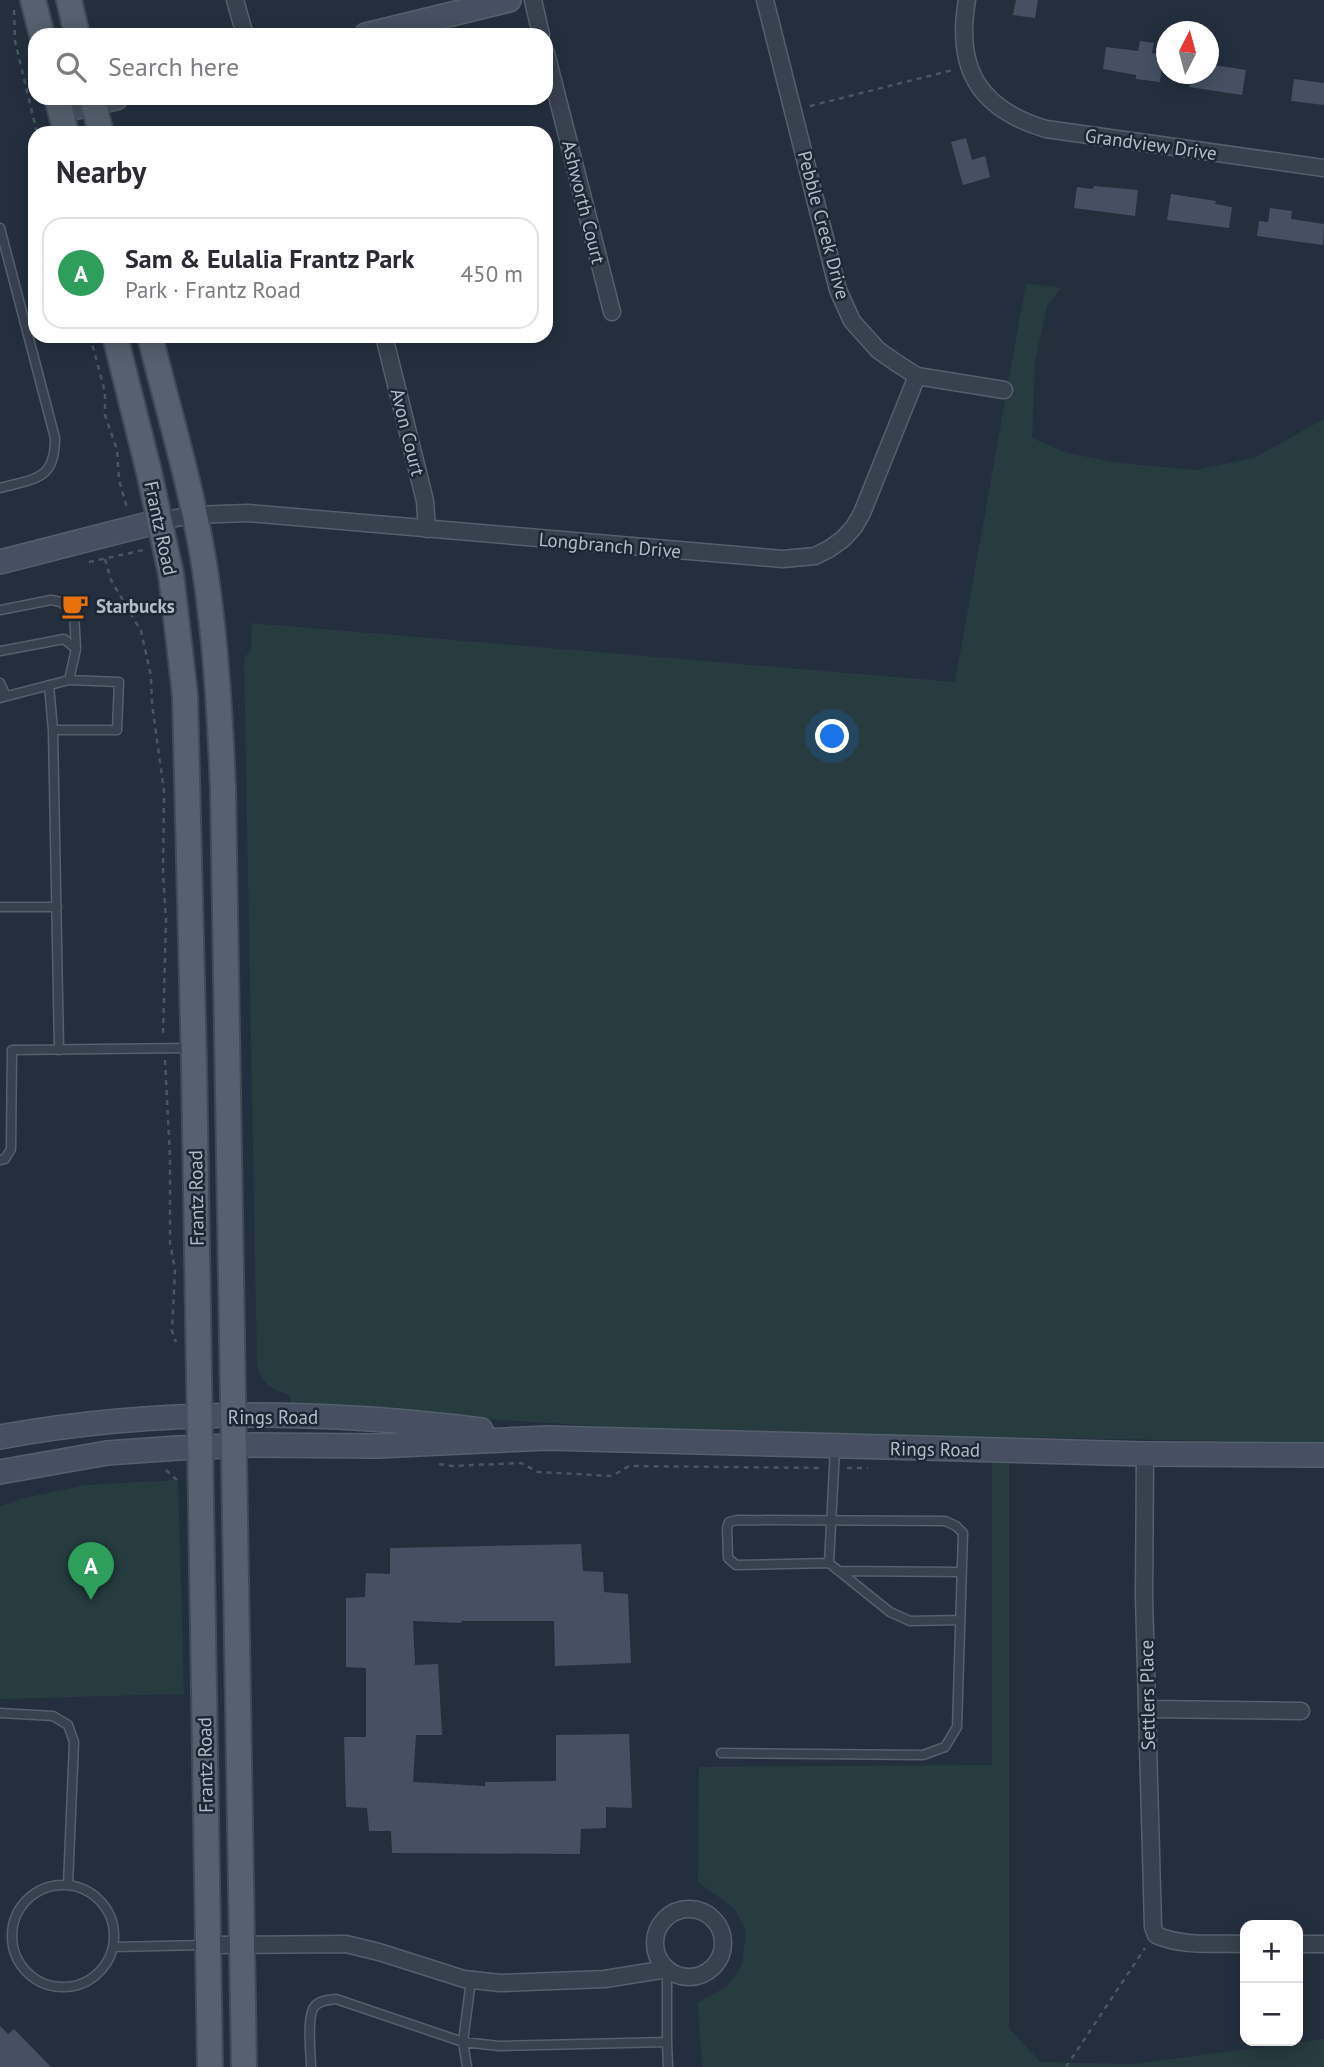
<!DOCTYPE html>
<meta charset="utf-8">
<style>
body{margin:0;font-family:"PT Sans",sans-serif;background:#f7f7f7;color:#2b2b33}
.controls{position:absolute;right:21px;bottom:21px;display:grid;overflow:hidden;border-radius:14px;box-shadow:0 4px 18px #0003}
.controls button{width:63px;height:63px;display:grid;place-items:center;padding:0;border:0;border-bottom:2px solid #e1e1e2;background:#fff;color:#2b2b33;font:35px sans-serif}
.compass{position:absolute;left:1156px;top:21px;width:63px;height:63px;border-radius:50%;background:#fff;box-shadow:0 4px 18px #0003;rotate:6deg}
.you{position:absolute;left:833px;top:737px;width:24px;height:24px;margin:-18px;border:5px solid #fff;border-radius:50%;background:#1a73e8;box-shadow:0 0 0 10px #1a73e833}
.badge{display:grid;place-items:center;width:46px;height:46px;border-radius:50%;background:#db2777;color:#fff;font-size:23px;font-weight:700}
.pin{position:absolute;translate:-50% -58px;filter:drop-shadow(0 2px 4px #0008)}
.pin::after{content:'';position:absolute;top:37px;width:24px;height:21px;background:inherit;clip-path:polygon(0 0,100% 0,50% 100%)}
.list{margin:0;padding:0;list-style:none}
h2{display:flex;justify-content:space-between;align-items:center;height:91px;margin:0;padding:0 28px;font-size:30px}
h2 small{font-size:23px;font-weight:400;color:#7c7c81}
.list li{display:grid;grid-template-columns:46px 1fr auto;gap:21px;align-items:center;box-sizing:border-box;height:112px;margin:0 14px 14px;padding:0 14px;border:2px solid #e1e1e2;border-radius:21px}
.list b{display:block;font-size:26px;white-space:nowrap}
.list p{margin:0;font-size:23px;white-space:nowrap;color:#7c7c81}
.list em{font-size:23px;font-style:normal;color:#7c7c81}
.icon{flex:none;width:38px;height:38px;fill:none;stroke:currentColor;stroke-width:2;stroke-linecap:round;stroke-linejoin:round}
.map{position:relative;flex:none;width:1324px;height:2067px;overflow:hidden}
.search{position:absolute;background:#fff;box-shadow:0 4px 18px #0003;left:28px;top:28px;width:525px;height:77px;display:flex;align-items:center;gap:18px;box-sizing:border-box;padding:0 24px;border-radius:21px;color:#7c7c81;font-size:26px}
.panel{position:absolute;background:#fff;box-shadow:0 4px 18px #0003;left:28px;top:126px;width:525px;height:217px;border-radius:21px}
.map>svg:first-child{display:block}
</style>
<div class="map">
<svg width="1324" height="2067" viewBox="0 0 1324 2067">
<rect width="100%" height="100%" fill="#242f3e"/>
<!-- green -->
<path fill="#263c3f" d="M1026 283 1061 288 1047 306 1035 362 1032 438 1067 453 1119 463 1196 470 1254 458 1324 419V1443L671 1431 426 1415 397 1408 291 1406 290 1395C269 1388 265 1387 257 1366L244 658 251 650 252 623 955 682Z
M992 1463H1009V2028L1040 2062 1134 2064 1324 2039V2067H702L698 2002 728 1986 742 1965 746 1931 735 1909 698 1882 699 1767 992 1765Z
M178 1480 184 1694 0 1699V1506L24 1498 86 1485Z"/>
<!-- building -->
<path fill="#455162" d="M1016 0H1038L1035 18 1013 15Z
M1140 41 1154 43 1152 53 1163 55 1160 82 1136 79V75L1103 69 1106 47 1138 51Z
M1208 64 1246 70 1242 95 1189 87 1191 74H1208Z
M1294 79 1324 83V105L1291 101Z
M966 138 972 160 985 156 990 177 963 185 951 142Z
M1094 186 1138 190 1135 216 1074 208 1077 187 1093 189Z
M1171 194 1216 201 1215 204 1232 207 1229 228 1167 220Z
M1270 208 1292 211 1291 219 1324 224 1323 245 1257 236 1259 221 1268 222Z
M581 1544 583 1571 603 1572 604 1592 628 1594 631 1663 555 1666 554 1621H461L462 1623 413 1621 415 1665 438 1664 442 1735H416L413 1782 485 1786V1782L556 1781V1735L629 1734 632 1808 606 1807V1828L581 1829 580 1854 392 1853 391 1831H369L367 1808 346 1807 344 1737H366V1668L346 1667V1598L365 1597 366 1573 390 1574V1548Z
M0 2026 8 2034 14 2029 51 2067H0Z"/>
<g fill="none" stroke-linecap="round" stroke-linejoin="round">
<!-- lane casing -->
<g stroke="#565f6c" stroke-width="11">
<path id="lane" d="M0 228 55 438C55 481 35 478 0 488
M0 610 51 600 61 602 74 613 76 649 69 680
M0 651 64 639 76 649
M0 683 6 696
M0 698 69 680 119 682 117 730H53L49 685
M53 730 59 1050
M0 907H57
M0 1160 5 1159 11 1149 12 1050 190 1048
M835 1449 829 1563 890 1612 910 1621 960 1620
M839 1571 961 1572
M0 1713 53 1716 68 1725 74 1742 68 1885
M721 1753 923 1755 945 1747 957 1727 963 1533 956 1526 945 1521 737 1520 729 1522 727 1528 728 1558 736 1565 829 1563
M12 1936a51 51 0 1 1 102 0a51 51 0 1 1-102 0Z
M113 1947 205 1945
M667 2042 668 2067
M311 2067C311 2054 306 2015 315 2006 320 2000 329 2000 336 1999L463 2042 499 2046 667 2042V1969
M467 2067 463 2042 471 1980"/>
</g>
<!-- street casing -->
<g stroke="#565f6c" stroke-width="19">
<path id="street" d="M235 0 245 35
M533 0 541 35
M765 0 838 290 852 321 878 350 895 362 917 376 1004 390
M967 0C955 69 979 109 1046 129L1324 168
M546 53 612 312
M384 336 425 501 427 529
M160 521 193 515 248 513 783 559 815 556 829 549 843 539 854 527 862 513 917 376
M1145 1454 1144 1597 1153 1927 1156 1935C1183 1947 1216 1943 1245 1944
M1149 1709 1301 1711
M655 1943a34 34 0 1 1 68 0a34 34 0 1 1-68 0Z
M1298 1944H1324
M208 1945 346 1944 379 1952 464 1979 500 1983 605 1979 667 1969"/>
</g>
<!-- secondary casing -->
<g stroke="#565f6c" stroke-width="26">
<path id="secondary" d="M366 35 509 0
M60 111 116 98
M0 562 160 521
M0 1437C156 1408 324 1410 481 1430
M0 1472 107 1453 178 1448 254 1445 377 1446 547 1438 1145 1454 1324 1455"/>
</g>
<!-- primary casing -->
<g stroke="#414a57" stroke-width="28">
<path id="primary" d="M33 0 42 35
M69 0 77 35
M57 98 66 133
M92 98 101 133
M115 336 149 472 171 574 185 695 194 1064 210 2067
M150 336C169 414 193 491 205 570 216 643 220 716 223 789L244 2067"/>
</g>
<!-- path -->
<path stroke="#44595c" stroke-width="2.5" stroke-dasharray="5 5" stroke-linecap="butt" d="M14 10 15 41 37 133
M810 106 953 70
M90 336 105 392V415L117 450 119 480 127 508
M105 559 111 580 141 631 151 676 152 704 164 791 163 874 166 919 163 1035
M89 562 144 550
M165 1060 170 1158V1243L175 1270 172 1331 176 1342
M439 1464 452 1466 521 1463 538 1472 612 1476 629 1466 823 1468
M847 1468H868
M166 1470 179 1482
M1066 2067 1145 1948"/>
<!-- lane -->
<use href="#lane" stroke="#38414e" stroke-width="8"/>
<!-- street -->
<use href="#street" stroke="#38414e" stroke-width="16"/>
<!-- secondary -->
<use href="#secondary" stroke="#465061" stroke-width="23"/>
<!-- primary -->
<use href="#primary" stroke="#56606e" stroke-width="24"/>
</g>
<!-- icons -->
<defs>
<g id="cafe-bare" transform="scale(2.1)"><path d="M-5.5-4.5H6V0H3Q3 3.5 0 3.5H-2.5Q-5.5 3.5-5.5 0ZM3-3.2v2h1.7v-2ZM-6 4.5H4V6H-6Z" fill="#e8710a" stroke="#1d2633" stroke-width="2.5" paint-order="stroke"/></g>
</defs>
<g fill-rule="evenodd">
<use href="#cafe-bare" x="75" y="606"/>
</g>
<g text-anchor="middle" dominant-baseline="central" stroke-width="5" stroke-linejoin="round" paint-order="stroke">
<!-- street labels -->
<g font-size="19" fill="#b4bcc9" stroke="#1d2633">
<text transform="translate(1151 144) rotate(8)">Grandview Drive</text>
<text transform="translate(584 202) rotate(76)">Ashworth Court</text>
<text transform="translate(824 225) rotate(75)">Pebble Creek Drive</text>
<text transform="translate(408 432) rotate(76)">Avon Court</text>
<text transform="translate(161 528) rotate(78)">Frantz Road</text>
<text transform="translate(610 545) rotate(5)">Longbranch Drive</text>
<text transform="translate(196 1198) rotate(-91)">Frantz Road</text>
<text x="273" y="1417">Rings Road</text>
<text transform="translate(935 1449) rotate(1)">Rings Road</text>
<text transform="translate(1147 1695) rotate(-91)">Settlers Place</text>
<text transform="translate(205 1765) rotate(-91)">Frantz Road</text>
</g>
<!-- poi labels -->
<g font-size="19" font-weight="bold" fill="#b4bcc9" stroke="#1d2633" text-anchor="start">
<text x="96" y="606">Starbucks</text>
</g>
</g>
</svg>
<div class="controls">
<button>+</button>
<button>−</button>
</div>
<svg class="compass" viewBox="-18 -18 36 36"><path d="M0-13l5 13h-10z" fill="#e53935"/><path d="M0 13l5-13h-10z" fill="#7c7c81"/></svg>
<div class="you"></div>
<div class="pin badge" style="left:91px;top:1600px;background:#2e9e5b">A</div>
<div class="search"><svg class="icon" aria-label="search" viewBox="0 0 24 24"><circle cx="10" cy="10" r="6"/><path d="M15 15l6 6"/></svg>Search here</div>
<section class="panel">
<h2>Nearby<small></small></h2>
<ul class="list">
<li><span class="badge" style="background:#2e9e5b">A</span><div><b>Sam &amp; Eulalia Frantz Park</b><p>Park · Frantz Road</p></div><em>450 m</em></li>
</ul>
</section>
</div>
